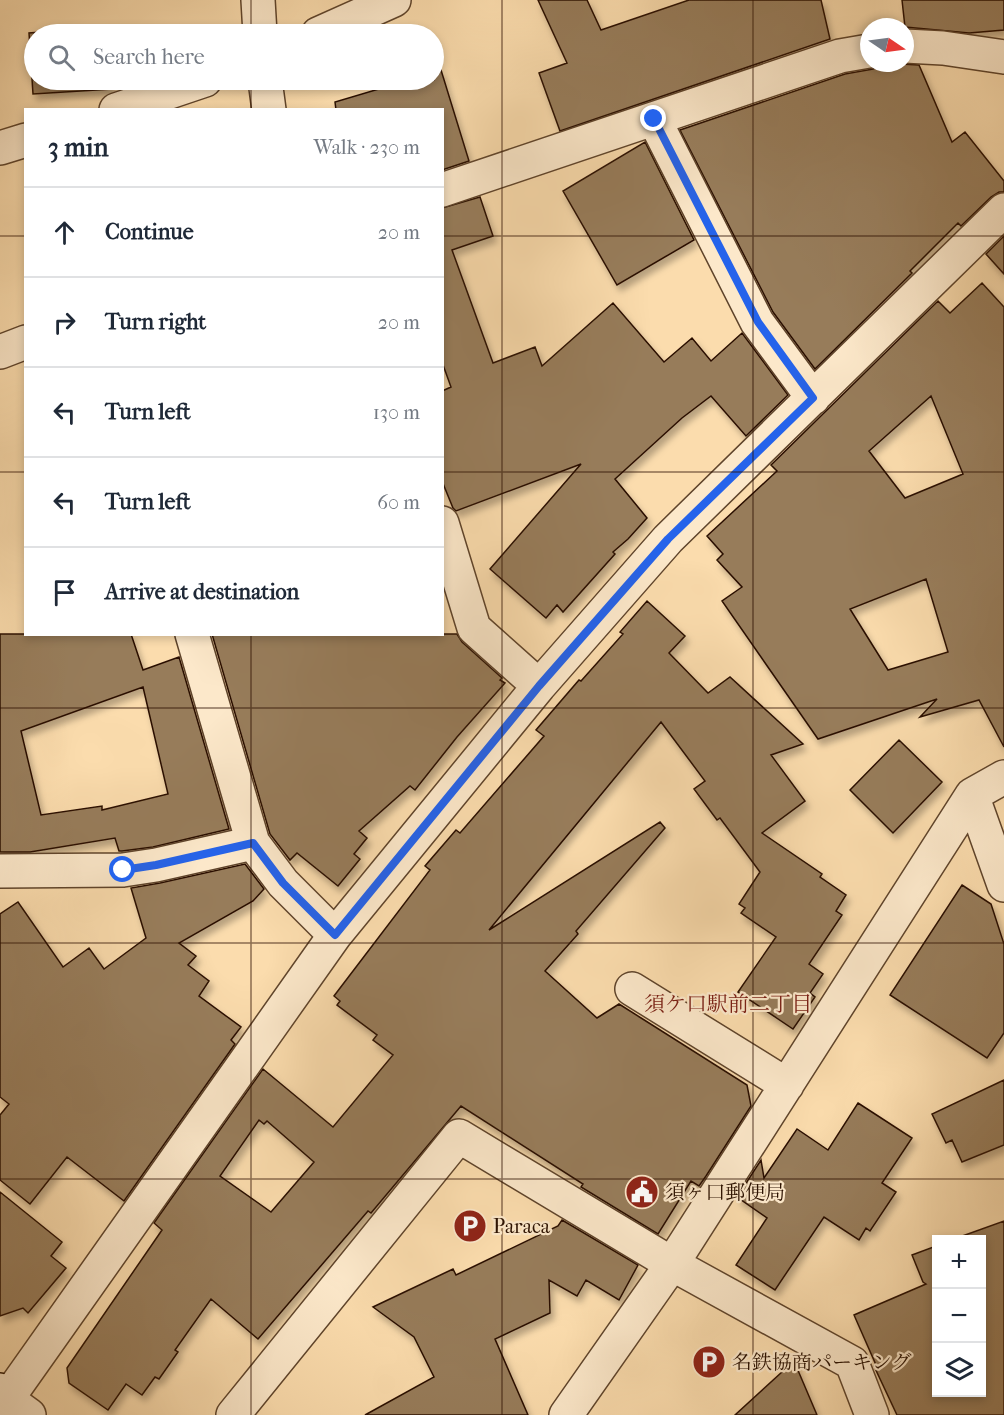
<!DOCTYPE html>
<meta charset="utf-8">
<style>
body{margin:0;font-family:"IM FELL French Canon","Noto Serif JP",serif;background:#f2f2f3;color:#1f2937}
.controls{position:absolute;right:18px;bottom:18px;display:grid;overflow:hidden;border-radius:0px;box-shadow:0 3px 9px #0003}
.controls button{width:54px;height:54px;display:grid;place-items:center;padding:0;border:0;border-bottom:2px solid #e0e1e3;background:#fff;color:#1f2937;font:30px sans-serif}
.compass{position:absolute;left:860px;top:18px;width:54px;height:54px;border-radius:50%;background:#fff;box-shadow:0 3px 9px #0003;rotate:103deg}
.stop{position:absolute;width:18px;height:18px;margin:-14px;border:4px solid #2563eb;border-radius:50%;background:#fff}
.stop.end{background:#2563eb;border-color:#fff;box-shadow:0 2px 6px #0008}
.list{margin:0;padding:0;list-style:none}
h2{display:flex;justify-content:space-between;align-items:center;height:78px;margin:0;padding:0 24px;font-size:26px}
h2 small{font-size:20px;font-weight:400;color:#747a83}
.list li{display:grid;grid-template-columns:39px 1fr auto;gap:18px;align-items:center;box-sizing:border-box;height:90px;padding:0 24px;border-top:2px solid #e0e1e3}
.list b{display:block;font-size:22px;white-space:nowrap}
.list em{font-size:20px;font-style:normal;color:#747a83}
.icon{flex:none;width:33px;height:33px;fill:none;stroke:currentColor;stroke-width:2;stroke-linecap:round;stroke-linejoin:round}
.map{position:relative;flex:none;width:1004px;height:1415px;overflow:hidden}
.search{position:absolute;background:#fff;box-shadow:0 3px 9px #0003;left:24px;top:24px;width:420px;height:66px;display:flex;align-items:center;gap:15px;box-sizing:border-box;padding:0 21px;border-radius:33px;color:#747a83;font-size:22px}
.panel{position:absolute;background:#fff;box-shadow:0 3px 9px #0003;left:24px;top:108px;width:420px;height:528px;border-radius:0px}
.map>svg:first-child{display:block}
</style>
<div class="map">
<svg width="1004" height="1415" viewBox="0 0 1004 1415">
<defs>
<filter id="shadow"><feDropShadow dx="3.5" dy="6" stdDeviation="3" flood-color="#0004"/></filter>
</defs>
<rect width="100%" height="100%" fill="#fbdcad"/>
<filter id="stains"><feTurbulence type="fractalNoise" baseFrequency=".00333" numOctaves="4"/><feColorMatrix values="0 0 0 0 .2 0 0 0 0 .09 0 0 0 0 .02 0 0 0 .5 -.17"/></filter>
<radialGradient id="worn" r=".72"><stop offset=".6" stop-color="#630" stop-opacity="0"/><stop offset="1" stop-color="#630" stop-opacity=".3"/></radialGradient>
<!-- building -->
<path fill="#977b5a" stroke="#2b1100" stroke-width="1.5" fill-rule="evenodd" filter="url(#shadow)" d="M538 0H587L601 30 689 0H821L830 39 560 131 539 73 567 63Z
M902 0H1004V30L969 33 905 27Z
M107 27V34H34V80H111L112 89 33 94 29 33Z
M883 63 919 65 952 142 965 132 1004 181V192H999L991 197 961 226 958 223 910 271 912 273 815 369 773 312 680 130 845 74 873 69Z
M441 70 469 161 442 170V110H336L335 102 409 80H434V72Z
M645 142 694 240 617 285 563 191Z
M480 197 493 236 452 250 493 363 535 347 542 366 613 303 664 362 692 338 711 361 742 333 788 395 746 436 711 396 682 418 615 479 647 518 628 539 613 552 615 554 563 612 557 605 546 618 490 569 581 464 456 511 453 508 442 481V391L451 387 442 362V208Z
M1004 236V274L986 254Z
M982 283 1004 307V747L979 700 920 717 937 699 818 739 722 601 742 587 717 560 723 554 707 536 777 471 771 465 938 301 950 313ZM931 396 963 474 905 498 869 451ZM926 579 948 652 888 670 850 609Z
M647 601 685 636 669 653 708 693 730 677 803 744 771 755 805 801 762 833 822 874 820 877 846 895 836 911 842 915 809 964 823 974 810 993 815 997 793 1029 738 992 776 937 741 913 745 908 739 904 760 872 720 818 717 820 694 789 705 781 661 722 489 930 660 822 665 828 576 931 578 934 545 971 597 1018 619 1004 747 1085 751 1106 706 1176 699 1186 691 1181 658 1234 581 1187 583 1184 461 1106 371 1213 368 1211 258 1339 211 1299 175 1350 178 1352 159 1379 155 1377 142 1395 126 1384 108 1410 69 1383 67 1368 162 1230 154 1223 263 1069 333 1127 393 1055 373 1040 377 1035 337 1005 340 1001 334 996 430 870 425 866 456 830 460 833 544 736 536 730 579 680 581 681 623 634 620 632ZM259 1120 264 1124 267 1121 314 1162 271 1212 220 1176Z
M0 634H131L143 670 179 657 229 829 153 847 122 851H119L115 838 30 852H0ZM143 687 168 794 102 810V806L41 815 21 731Z
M212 634H457L462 642 502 678 500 680 505 683 457 737 415 790 410 786 359 831 367 838 354 854 360 859 338 886 297 853 290 860 270 834Z
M899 740 942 782 893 833 850 790Z
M245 864 264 889 253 901 179 943 196 956 188 965 209 981 199 996 241 1027 231 1040 235 1044 124 1201 67 1157 30 1204 0 1180V1115L9 1104 0 1097V914L18 902 63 967 89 948 104 969 146 938 131 888 160 883Z
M962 885 991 904 1004 944V1033L987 1058 890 995Z
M1004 1080V1145L962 1162 952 1140 946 1143 932 1114Z
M858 1103 912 1138 882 1183 896 1192 870 1231 866 1228 859 1240 824 1217 775 1290 736 1265 767 1218 737 1197 761 1160 764 1178 797 1129 828 1150Z
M0 1192 62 1242 51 1256 66 1268 28 1313 23 1308 0 1316Z
M562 1220 638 1265 619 1300 586 1280 577 1296 549 1280 550 1313 495 1339 528 1415H365L434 1377 414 1337 373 1307 453 1269 456 1275 558 1226Z
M1004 1221V1415H897L874 1366 876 1365 854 1315 926 1284 923 1282 912 1255 936 1246V1392H981V1239H954Z
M794 1361 817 1415H735Z"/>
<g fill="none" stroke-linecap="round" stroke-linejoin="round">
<!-- minor casing -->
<g stroke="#5f442b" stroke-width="36">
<path id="minor" d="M258 0 260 34
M318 34 394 0
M905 46 943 48 1004 57
M265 80 269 110
M116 110 205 80
M654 119 757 322 813 398
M0 148 26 140
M442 190 840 56 869 51
M0 352 26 342
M442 523 474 628 539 686
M192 634 253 843 283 883 335 935
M972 795 1004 885
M0 871 123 870 156 865 253 843
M632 989 787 1085
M7 1399 335 935 539 686 668 539 1004 210
M233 1415 459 1136 672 1264 852 1363 872 1415
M566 1415 672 1264 972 795 1004 777"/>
</g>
<!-- tertiary casing -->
<g stroke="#5f442b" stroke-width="36">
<path id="tertiary" d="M7 1399 29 1415"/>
</g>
<!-- secondary casing -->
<g stroke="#2b1100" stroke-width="36">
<path id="secondary" d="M0 1390 7 1399 0 1409"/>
</g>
<!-- minor -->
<use href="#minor" stroke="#fce8ca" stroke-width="33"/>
<!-- tertiary -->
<use href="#tertiary" stroke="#fce8ca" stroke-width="33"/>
<!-- secondary -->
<use href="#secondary" stroke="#fce8ca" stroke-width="33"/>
</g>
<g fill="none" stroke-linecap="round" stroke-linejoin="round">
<!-- route -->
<path stroke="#2563eb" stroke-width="8" d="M123 870 156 865 253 843 283 883 335 935 539 686 668 539 813 398 758 322 654 119"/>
</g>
<!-- grid -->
<path fill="none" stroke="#2b1100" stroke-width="1.5" stroke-opacity="0.55" d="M251 0V34M502 0V1415M753 0V1415M251 80V110M0 236H26M442 236H1004M0 472H26M442 472H1004M251 634V1415M0 708H1004M0 943H1004M0 1179H1004"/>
<!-- icons -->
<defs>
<g id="civic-disc" transform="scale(1.725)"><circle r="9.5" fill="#8f2418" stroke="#fce8ca"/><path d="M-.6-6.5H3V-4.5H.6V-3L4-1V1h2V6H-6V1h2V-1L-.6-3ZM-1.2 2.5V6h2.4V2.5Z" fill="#fff"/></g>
<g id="parking-disc" transform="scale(1.725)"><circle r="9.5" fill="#8f2418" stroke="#fce8ca"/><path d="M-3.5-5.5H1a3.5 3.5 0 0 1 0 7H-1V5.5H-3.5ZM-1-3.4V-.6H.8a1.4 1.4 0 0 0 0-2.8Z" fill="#fff"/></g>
</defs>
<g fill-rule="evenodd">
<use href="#civic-disc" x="642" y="1192"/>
<use href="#parking-disc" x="470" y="1226"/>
<use href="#parking-disc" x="709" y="1362"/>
</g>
<g text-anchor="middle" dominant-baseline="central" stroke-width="4.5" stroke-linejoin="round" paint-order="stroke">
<!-- poi labels -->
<g font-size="20" fill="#2b1100" stroke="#fce8ca" text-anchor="start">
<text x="665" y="1192">須ヶ口郵便局</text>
<text x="493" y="1226">Paraca</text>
<text x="732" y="1362">名鉄協商パーキング</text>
</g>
<!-- neighbourhood labels -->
<g font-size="21" fill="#7a1f14" stroke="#fce8ca">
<text x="728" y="1004">須ケ口駅前二丁目</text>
</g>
</g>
<rect width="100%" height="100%" filter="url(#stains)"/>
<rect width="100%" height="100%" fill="url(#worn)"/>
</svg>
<div class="controls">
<button>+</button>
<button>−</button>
<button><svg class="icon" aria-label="layers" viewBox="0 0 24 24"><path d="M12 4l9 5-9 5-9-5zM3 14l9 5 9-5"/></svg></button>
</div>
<svg class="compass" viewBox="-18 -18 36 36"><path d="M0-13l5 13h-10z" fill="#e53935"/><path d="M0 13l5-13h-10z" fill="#747a83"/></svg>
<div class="stop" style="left:123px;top:870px"></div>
<div class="stop end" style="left:654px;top:119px"></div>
<div class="search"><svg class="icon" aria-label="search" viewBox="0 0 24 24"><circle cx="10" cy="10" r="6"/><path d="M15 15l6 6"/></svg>Search here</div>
<section class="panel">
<h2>3 min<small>Walk · 230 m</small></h2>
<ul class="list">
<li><svg class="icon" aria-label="ahead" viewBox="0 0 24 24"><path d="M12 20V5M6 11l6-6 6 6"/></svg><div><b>Continue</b></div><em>20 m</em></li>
<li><svg class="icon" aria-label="right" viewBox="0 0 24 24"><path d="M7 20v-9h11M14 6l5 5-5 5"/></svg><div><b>Turn right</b></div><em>20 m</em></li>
<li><svg class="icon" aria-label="left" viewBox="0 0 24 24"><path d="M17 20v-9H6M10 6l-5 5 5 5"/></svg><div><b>Turn left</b></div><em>130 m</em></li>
<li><svg class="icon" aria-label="left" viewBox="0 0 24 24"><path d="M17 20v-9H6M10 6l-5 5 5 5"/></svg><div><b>Turn left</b></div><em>60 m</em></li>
<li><svg class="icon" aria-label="arrive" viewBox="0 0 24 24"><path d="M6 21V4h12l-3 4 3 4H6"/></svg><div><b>Arrive at destination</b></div></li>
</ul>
</section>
</div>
